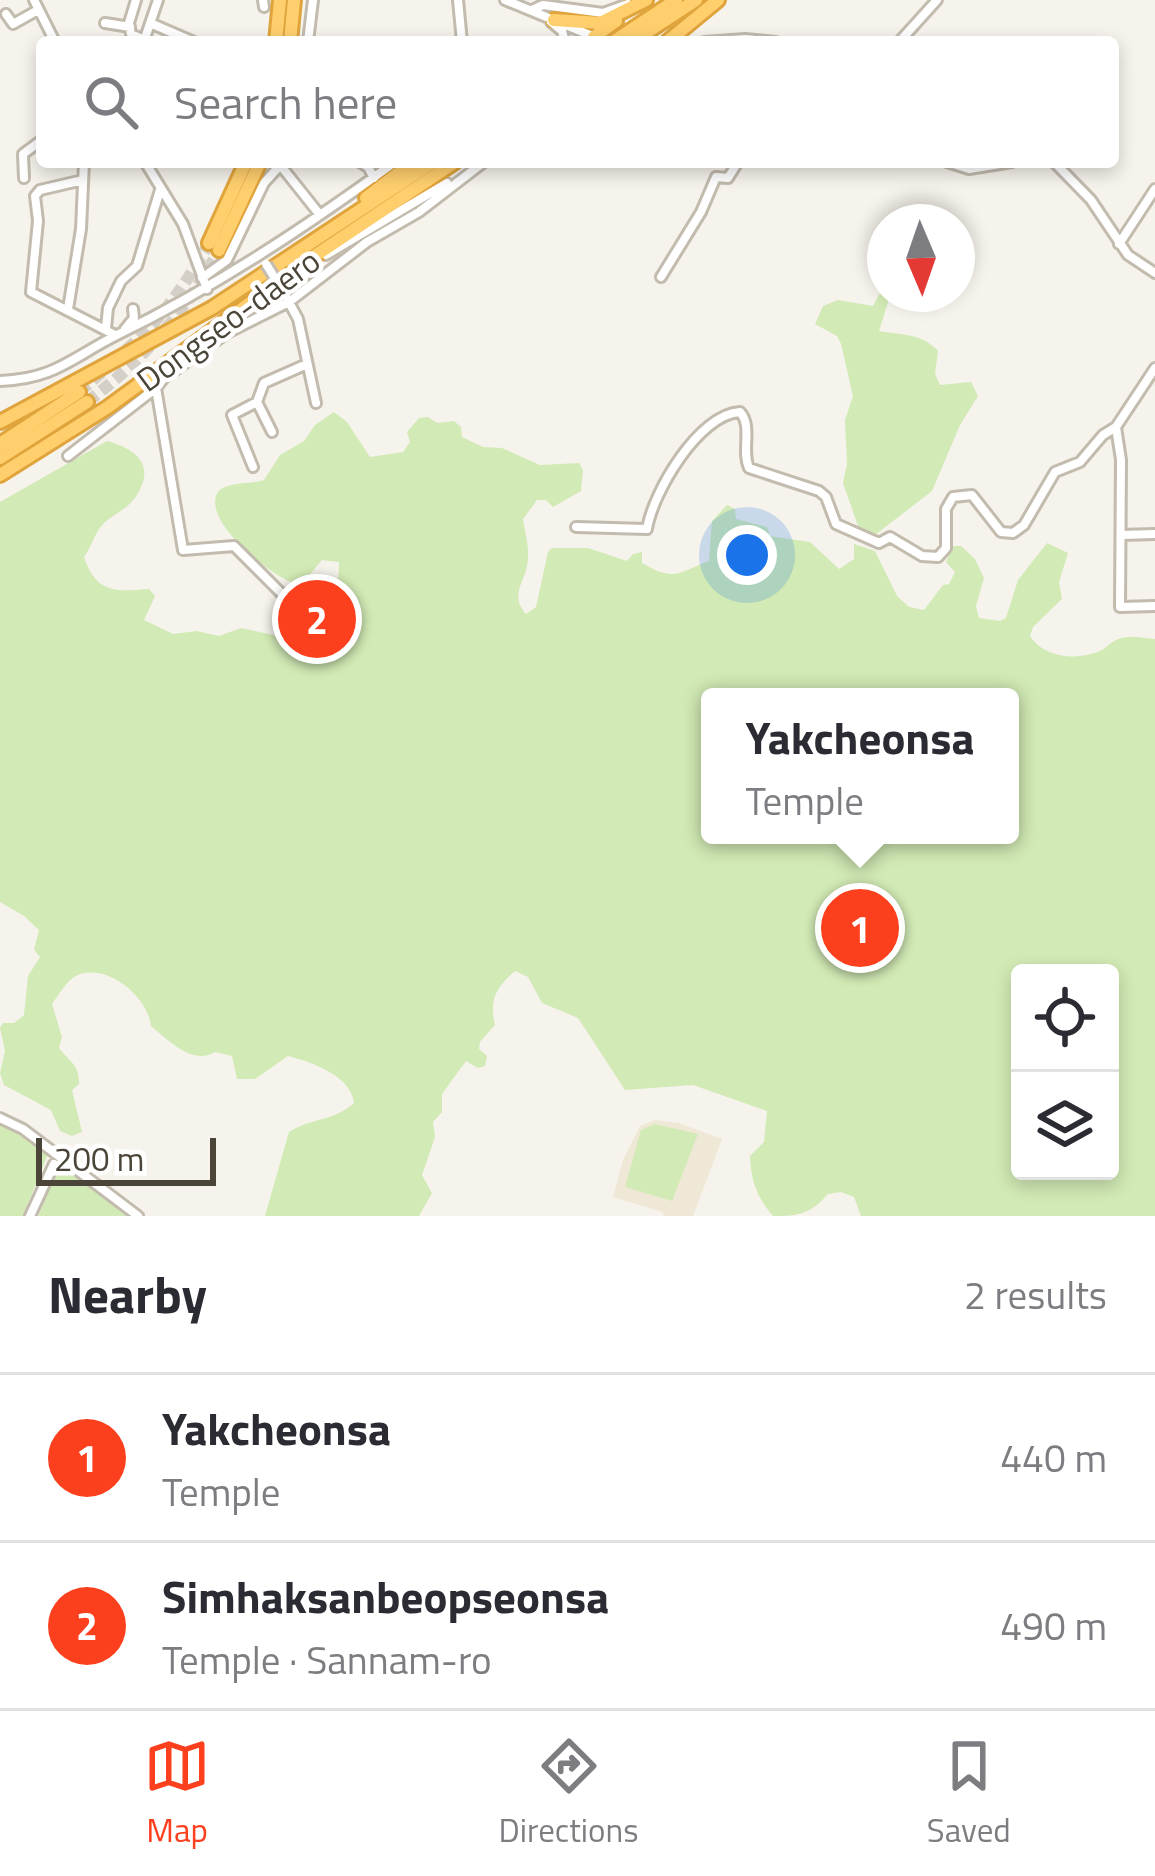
<!DOCTYPE html>
<meta charset="utf-8">
<style>
body{margin:0;font-family:"Titillium Web",sans-serif;background:#f7f7f7;color:#2b2b33}
.controls{position:absolute;right:36px;bottom:36px;display:grid;overflow:hidden;border-radius:12px;box-shadow:0 6px 18px #0003}
.controls button{width:108px;height:108px;display:grid;place-items:center;padding:0;border:0;border-bottom:3px solid #e1e1e2;background:#fff;color:#2b2b33;font:60px sans-serif}
.compass{position:absolute;left:867px;top:204px;width:108px;height:108px;border-radius:50%;background:#fff;box-shadow:0 6px 18px #0003;rotate:178deg}
.scale{position:absolute;left:36px;bottom:30px;width:180px;box-sizing:border-box;padding-left:12px;border:6px solid #4b4439;border-top:0;font-size:33px;line-height:42px;white-space:nowrap;color:#4b4439;-webkit-text-stroke:9px #fff;paint-order:stroke}
.you{position:absolute;left:747px;top:555px;width:42px;height:42px;margin:-30px;border:9px solid #fff;border-radius:50%;background:#1a73e8;box-shadow:0 0 0 18px #1a73e833}
.badge{display:grid;place-items:center;width:78px;height:78px;border-radius:50%;background:#fc3f1d;color:#fff;font-size:39px;font-weight:700}
.pin{position:absolute;translate:-50% -50%;border:6px solid #fff;box-shadow:0 3px 12px #0006}
.popup{position:absolute;left:701px;top:688px;width:318px;height:156px;box-sizing:border-box;display:grid;place-content:center;border-radius:12px;background:#fff;filter:drop-shadow(0 3px 9px #0005);font-size:39px;white-space:nowrap;color:#7c7c81}
.popup b{font-size:45px;color:#2b2b33}
.popup::after{content:'';position:absolute;left:50%;top:100%;margin-left:-24px;border:24px solid transparent;border-top-color:#fff}
.list{margin:0;padding:0;list-style:none}
h2{display:flex;justify-content:space-between;align-items:center;height:156px;margin:0;padding:0 48px;font-size:51px}
h2 small{font-size:39px;font-weight:400;color:#7c7c81}
.list li{display:grid;grid-template-columns:78px 1fr auto;gap:36px;align-items:center;box-sizing:border-box;height:168px;padding:0 48px;border-top:3px solid #e1e1e2}
.list b{display:block;font-size:45px;white-space:nowrap}
.list p{margin:0;font-size:39px;white-space:nowrap;color:#7c7c81}
.list em{font-size:39px;font-style:normal;color:#7c7c81}
.icon{flex:none;width:66px;height:66px;fill:none;stroke:currentColor;stroke-width:2;stroke-linecap:round;stroke-linejoin:round}
.map{position:relative;flex:none;width:1155px;height:1216px;overflow:hidden}
.search{position:absolute;background:#fff;box-shadow:0 6px 18px #0003;left:36px;right:36px;top:36px;height:132px;display:flex;align-items:center;gap:30px;box-sizing:border-box;padding:0 42px;border-radius:12px;color:#7c7c81;font-size:45px}
.sheet{height:492px;background:#fff}
nav{display:flex;justify-content:space-around;align-items:center;box-sizing:border-box;height:168px;border-top:3px solid #e1e1e2;background:#fff;font-size:33px;color:#7c7c81}
nav a{display:grid;justify-items:center;gap:6px}
nav .on{color:#fc3f1d}
.map>svg:first-child{display:block}
</style>
<div class="map">
<svg width="1155" height="1216" viewBox="0 0 1155 1216">
<rect width="100%" height="100%" fill="#f6f3ec"/>
<!-- education -->
<path fill="#efe8d6" d="M655 1120 679 1123 722 1139 693 1216H664L662 1212 613 1197 623 1160 640 1126Z"/>
<!-- green -->
<path fill="#d2eab5" fill-rule="evenodd" d="M881 291 890 296 879 331C901 335 922 333 938 351L935 374 940 385 971 382 978 396 960 425 932 491 875 535 863 532 858 526 843 483 847 464 845 420 853 396 841 344 837 336 815 324 823 306 838 300 873 306Z
M334 412 347 422 370 457 403 452 410 442 407 432 419 418 428 417 437 423 454 421 461 427 462 437 483 447 502 448 540 465 579 463 583 470 581 491 553 507 546 500H537L523 519C525 532 529 546 528 559 527 581 508 594 526 614L536 607 548 552 552 548H588L627 561 633 554 642 552V563C675 582 677 573 709 561L712 521 727 505 735 509 736 519 767 527 770 536 810 542 839 569 854 559V544L875 551 897 596 909 607 924 610 943 585 949 584 955 572 946 562 953 546H961L975 559 984 578 976 606 979 618 1000 621 1006 618 1018 580 1047 543 1068 553 1059 582 1062 599 1033 627 1030 636C1044 658 1077 661 1100 651 1106 648 1110 643 1116 640 1129 634 1142 638 1155 639V1216H861L854 1197 841 1192 828 1194C810 1214 800 1216 773 1216 757 1197 751 1182 750 1156L764 1142 767 1111 693 1085 625 1090 578 1018 542 1003 528 977 515 971C496 988 489 999 495 1025L480 1042 479 1049 487 1056 485 1066 478 1068 466 1061 442 1094V1112L433 1122 435 1137 422 1175 432 1193 419 1216H265L289 1132C311 1118 334 1121 354 1103 351 1076 312 1062 288 1056L255 1079H237L232 1056 215 1052C193 1066 168 1040 151 1026 148 997 108 963 78 975 67 979 59 995 52 1004L62 1037 59 1048C68 1060 80 1065 79 1084L72 1090 82 1132 72 1136 60 1131 51 1110 4 1085 0 1073 5 1051 0 1028 3 1023H14L24 1015 28 976 40 957 34 950 39 930 24 916 0 902V502L107 441C137 449 157 466 135 498 127 509 114 514 104 523 95 532 92 546 84 557 96 593 115 592 149 589L155 596 144 620 173 634 197 631 219 636 241 628 278 636 311 632 318 613C335 604 339 580 339 562L322 560 301 585C277 583 199 520 218 492 225 482 253 484 264 480L280 455 304 441 315 425ZM710 697H1010V835H710ZM1020 973H1110V1171H1020Z
M0 1123 21 1133 48 1154 23 1216H0Z
M655 1124 698 1134 672 1201 625 1187 641 1130Z
M60 1163 129 1216H38Z"/>
<g fill="none" stroke-linecap="round" stroke-linejoin="round">
<!-- highway-tunnel -->
<path stroke="#d4d0c8" stroke-width="12" stroke-dasharray="12 6" stroke-linecap="butt" d="M126 350C162 319 186 284 209 243
M79 392 107 368
M87 402C143 360 186 312 219 250"/>
<!-- minor casing -->
<g stroke="#c2bbae" stroke-width="14">
<path id="minor" d="M34 0 55 42
M136 0 129 23 131 34 144 40
M263 0 264 7
M458 0 462 42
M505 0 607 42
M532 10 543 5 603 13 628 4
M6 14 13 24 38 10
M551 22 562 31 565 42
M105 23 130 27
M150 23 194 42
M144 41 158 0
M308 42 313 0
M704 42 745 39 776 42
M899 42 937 0
M145 162 183 224 207 289
M360 162 368 167 374 178
M947 162 969 169 1012 162
M1054 162 1091 200 1128 255 1155 273
M281 166 320 215
M24 178 23 154 42 140
M83 180 40 190 35 196 38 221 31 292 115 335
M1119 244 1155 189
M326 255 447 183
M661 277 701 212 716 177 728 178 738 162
M202 278 227 260 264 183 283 162
M283 291 298 319 316 403
M68 309 81 229 84 162
M106 328 108 308 121 281 137 266 160 190
M125 329 134 318 133 309
M0 381C56 379 72 357 119 334 217 286 307 226 395 162
M156 388 183 550 234 546 291 603
M1116 427 1121 460 1120 607 1155 606
M272 432 257 402 264 383 307 364
M68 456 156 388 164 378 227 333 289 302 367 242 419 212 484 162
M253 467 232 415 257 402
M576 527 647 529C653 492 699 414 740 412 753 426 741 451 749 468L819 491 826 497 836 524 879 543 890 537 922 556 938 557 946 548V509L953 497 972 495 1001 532 1013 533 1024 525 1055 472 1080 462 1103 435 1116 427 1155 368
M1121 535 1155 534
M0 1118 23 1129 138 1216
M30 1216 54 1164"/>
</g>
<!-- highway casing -->
<g stroke="#e0a43c" stroke-width="18">
<path id="highway" d="M554 20 600 23 646 0
M594 37 616 21
M276 42 280 0
M290 42 294 0
M613 42 676 0
M632 42 696 0
M667 42 718 0
M366 198 413 162
M209 243 246 162
M219 250 260 162
M0 422 212 308 433 162
M0 444 79 392
M0 458 87 402
M0 475 108 407 313 257 455 162"/>
</g>
<!-- minor -->
<use href="#minor" stroke="#fff" stroke-width="8"/>
<!-- highway -->
<use href="#highway" stroke="#ffcf6e" stroke-width="12"/>
<!-- minor-bridge casing -->
<g stroke="#c2bbae" stroke-width="14" stroke-linecap="butt">
<path id="minor-bridge" d="M266 264 283 291"/>
</g>
<!-- minor-bridge -->
<use href="#minor-bridge" stroke="#fff" stroke-width="8"/>
</g>
<g text-anchor="middle" dominant-baseline="central" stroke-width="9" stroke-linejoin="round" paint-order="stroke">
<!-- street labels -->
<g font-size="33" fill="#4b4439" stroke="#fff">
<text transform="translate(228 320) rotate(-36)">Dongseo-daero</text>
</g>
</g>
</svg>
<div class="controls">
<button><svg class="icon" aria-label="locate" viewBox="0 0 24 24"><circle cx="12" cy="12" r="6"/><path d="M12 2v4M12 18v4M2 12h4M18 12h4"/></svg></button>
<button><svg class="icon" aria-label="layers" viewBox="0 0 24 24"><path d="M12 4l9 5-9 5-9-5zM3 14l9 5 9-5"/></svg></button>
</div>
<svg class="compass" viewBox="-18 -18 36 36"><path d="M0-13l5 13h-10z" fill="#e53935"/><path d="M0 13l5-13h-10z" fill="#7c7c81"/></svg>
<div class="scale">200 m</div>
<div class="you"></div>
<div class="pin badge" style="left:860px;top:928px">1</div>
<div class="popup"><b>Yakcheonsa</b>Temple</div>
<div class="pin badge" style="left:317px;top:619px">2</div>
<div class="search"><svg class="icon" aria-label="search" viewBox="0 0 24 24"><circle cx="10" cy="10" r="6"/><path d="M15 15l6 6"/></svg>Search here</div>
</div>
<section class="sheet">
<h2>Nearby<small>2 results</small></h2>
<ul class="list">
<li><span class="badge">1</span><div><b>Yakcheonsa</b><p>Temple</p></div><em>440 m</em></li>
<li><span class="badge">2</span><div><b>Simhaksanbeopseonsa</b><p>Temple · Sannam-ro</p></div><em>490 m</em></li>
</ul>
</section>
<nav>
<a class="on"><svg class="icon" aria-label="map" viewBox="0 0 24 24"><path d="M3 6l6-2 6 2 6-2v14l-6 2-6-2-6 2zM9 4v14M15 6v14"/></svg>Map</a>
<a><svg class="icon" aria-label="directions" viewBox="0 0 24 24"><path d="M12 3l9 9-9 9-9-9zM9 14v-3h6M13 9l2 2-2 2"/></svg>Directions</a>
<a><svg class="icon" aria-label="saved" viewBox="0 0 24 24"><path d="M7 4h10v16l-5-4-5 4z"/></svg>Saved</a>
</nav>
